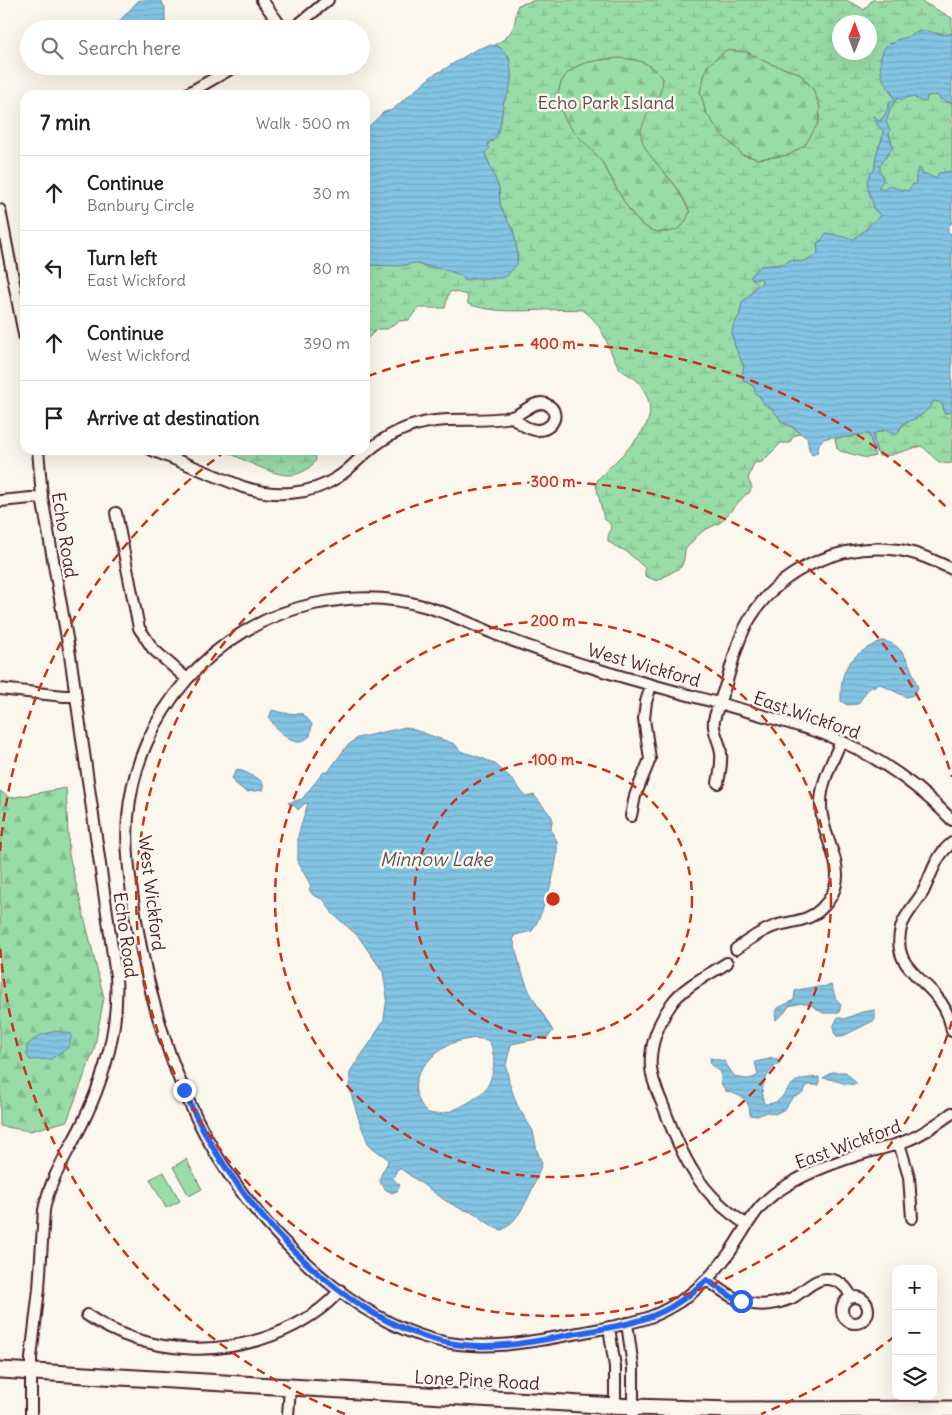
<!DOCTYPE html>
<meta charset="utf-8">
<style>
body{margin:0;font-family:Delius,sans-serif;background:#f2f2f2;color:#202124}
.controls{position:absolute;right:15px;bottom:15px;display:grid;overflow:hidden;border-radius:10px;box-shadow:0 5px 20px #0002}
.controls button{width:45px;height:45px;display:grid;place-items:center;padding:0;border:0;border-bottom:1px solid #e0e0e0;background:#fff;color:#202124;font:25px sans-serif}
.compass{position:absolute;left:832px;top:15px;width:45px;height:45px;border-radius:50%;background:#fff;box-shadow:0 5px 20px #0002;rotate:1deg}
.stop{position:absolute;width:15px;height:15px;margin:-11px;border:4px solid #2563eb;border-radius:50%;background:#fff}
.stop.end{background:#2563eb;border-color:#fff;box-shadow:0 1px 5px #0008}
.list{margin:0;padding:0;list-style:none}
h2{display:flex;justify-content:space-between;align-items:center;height:65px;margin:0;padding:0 20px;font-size:21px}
h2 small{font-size:16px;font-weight:400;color:#757577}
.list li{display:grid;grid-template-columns:32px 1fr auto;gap:15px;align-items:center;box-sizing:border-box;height:75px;padding:0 20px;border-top:1px solid #e0e0e0}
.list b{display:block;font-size:19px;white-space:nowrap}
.list p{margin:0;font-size:16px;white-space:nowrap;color:#757577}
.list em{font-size:16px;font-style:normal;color:#757577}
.icon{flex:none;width:28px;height:28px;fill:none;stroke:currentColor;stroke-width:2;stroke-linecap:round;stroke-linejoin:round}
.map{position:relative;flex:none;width:952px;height:1415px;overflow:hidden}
.search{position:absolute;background:#fff;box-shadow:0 5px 20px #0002;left:20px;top:20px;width:350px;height:55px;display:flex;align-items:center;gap:12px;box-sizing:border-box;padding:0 18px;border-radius:28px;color:#757577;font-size:19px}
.panel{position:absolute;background:#fff;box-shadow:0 5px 20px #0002;left:20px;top:90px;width:350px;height:365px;border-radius:15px}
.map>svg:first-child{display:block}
</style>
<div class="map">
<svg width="952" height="1415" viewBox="0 0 952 1415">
<defs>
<pattern id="forest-firs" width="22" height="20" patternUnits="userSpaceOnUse" patternTransform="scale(1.25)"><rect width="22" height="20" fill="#98dca8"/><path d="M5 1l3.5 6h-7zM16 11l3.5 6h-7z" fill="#84bc91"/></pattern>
<pattern id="wetland-marsh" width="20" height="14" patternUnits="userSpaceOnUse" patternTransform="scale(1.25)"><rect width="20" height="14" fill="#98dca8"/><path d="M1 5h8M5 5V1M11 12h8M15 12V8" fill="none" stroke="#84bc91"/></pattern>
<pattern id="water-rules" width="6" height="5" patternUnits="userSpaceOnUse" patternTransform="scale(1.25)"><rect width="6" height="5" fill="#83c5e4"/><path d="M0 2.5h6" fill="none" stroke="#73a9c4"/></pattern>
</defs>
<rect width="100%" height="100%" fill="#fbf7ec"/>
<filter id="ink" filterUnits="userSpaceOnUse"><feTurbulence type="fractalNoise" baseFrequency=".02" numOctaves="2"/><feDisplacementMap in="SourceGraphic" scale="10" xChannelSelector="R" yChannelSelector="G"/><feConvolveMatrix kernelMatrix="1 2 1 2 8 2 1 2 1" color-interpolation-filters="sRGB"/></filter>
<g filter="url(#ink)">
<!-- green -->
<path fill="#98dca8" stroke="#717e6a" d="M186 1159 202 1189 189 1196 173 1167Z
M164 1172 180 1201 166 1208 150 1179Z"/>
<!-- forest -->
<path fill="url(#forest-firs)" stroke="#717e6a" d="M725 50 747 52 768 63 799 73 813 89 820 107 819 122 805 145 789 155 758 159 743 155 722 135 706 113 700 92 707 66Z
M618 58C639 59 648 62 663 78V88L656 100 650 155 677 188 690 212C688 216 686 222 683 225 675 234 656 234 647 228 629 218 613 180 602 162 594 151 583 142 574 132 558 113 549 84 574 68 587 60 603 60 618 58Z
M66 788 69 855 104 998 94 1050 67 1121 30 1131 0 1126V791L10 798Z"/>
<!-- wetland -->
<path fill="url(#wetland-marsh)" stroke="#717e6a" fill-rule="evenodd" d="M536 0H846L860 7 864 10 872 0H919L952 18V33L947 35 939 33 899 39 891 44 881 57 882 77 894 98 888 105 887 113 877 123 883 130C883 142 877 147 876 157 875 161 875 165 875 169L872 172 869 192 873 200 874 210 882 216 854 239 824 237 817 244 818 253 812 258 801 262 794 260 784 264 760 266 755 273 754 280 760 278 763 283 753 289 750 296 742 302 740 314 732 333 735 346 744 367 743 380 754 387C758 398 767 404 776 413 778 416 780 421 783 423 788 426 795 428 800 433L793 437 789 443H781L762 462 754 463 748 479 752 487 749 493 745 495 721 522 703 531 696 537 685 550 684 559 681 567 657 581 645 576V568L626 551 616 547 608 541C607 530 617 527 604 519L596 485 598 479C612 464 645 436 649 417 652 405 646 393 640 384 634 375 621 374 617 364 604 341 606 328 583 310 544 307 505 317 468 304L467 295 451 291 448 295 445 308H418L409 320 399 321 387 329H377L365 341V265H404L414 263 426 267 442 268 470 279H492L517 264V250L513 229 509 225 500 205 499 188 485 153 489 149 487 146 489 142 501 122 503 104 508 93 511 79 509 56 498 46 495 45C505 39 513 33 515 21 516 15 516 10 518 5ZM840 22H870V52H840ZM726 50 747 52 768 63 799 73 813 89 820 107 819 122 805 145 789 155 758 159 743 155 722 135 706 113 700 92 707 66ZM618 58C639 59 648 62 663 78 663 97 647 109 642 127 635 148 666 171 677 188 682 195 686 204 690 212 687 216 686 222 683 225 675 234 656 234 647 228 629 218 613 180 602 162 594 151 583 142 574 132 558 113 549 84 574 68 587 60 603 60 618 58Z
M937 95 947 102 952 103V169L949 172 939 173 936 179 922 175 921 170 916 180V184L908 191 898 189 886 190 878 188 880 165 893 147 886 122 890 110 895 101 898 98 905 99 909 96 914 97 916 99 926 101 927 96Z
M933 401 939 402 943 405 944 413 952 412V463C934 466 933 453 921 446L891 455 879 456C875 450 872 439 875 433L886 430 894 434 899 431 903 424C918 417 924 416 933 401Z
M863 433 869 434 875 456 867 458 840 451 837 448 835 438 851 437Z
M223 450H314L316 460C310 469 300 475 289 475 274 476 238 457 223 450Z"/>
<!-- water -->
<path fill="url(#water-rules)" stroke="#6c839a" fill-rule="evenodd" d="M139 0H160L165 7V23L148 29H112Z
M926 31 947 35 952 33V103L940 99 937 95 927 96 926 102C919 102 915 95 909 97 906 97 904 99 902 100L898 98 895 101 890 110 886 122 890 130 889 135 893 147 884 159 880 165V172C887 179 881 182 878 188L886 190V187L890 185 895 188 908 191 913 184H916V175L919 169H921L922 175 926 174 936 179 939 173 949 172 952 169V223L948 227V232L952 234V412L944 413 943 405 939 402 934 401C924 416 918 417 903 424L898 432 894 434 884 430 875 433 873 436 877 453 873 448 869 434C862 433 856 436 849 437 841 438 828 435 821 441 818 444 818 449 817 453L812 455 809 449 807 438 790 425 783 423 772 409 764 404 760 396 756 394 754 387 743 380 742 373 744 367 735 346 732 333 733 326 740 314 742 302 750 296 753 289 763 282 760 278 754 280 750 277 760 266 784 264 791 260 801 262 812 258 818 253 817 244 821 241 826 233 854 239 867 229 871 223 882 216 874 210C872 195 860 182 875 169 875 165 875 161 876 157 877 147 884 142 883 130L878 126 873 117 874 115 878 121H881L886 113 890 103 894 98C892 91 887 87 884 81 878 70 879 51 889 43L893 44 896 40 908 37 913 33Z
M489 45C512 45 514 73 509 91 508 96 503 100 503 105 501 117 501 132 492 142H489L488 146 490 148 485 153 499 188 500 205 510 225 513 229 517 250V264L507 276 500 278H474L464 281 463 277 453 272 414 263 400 266 365 265 366 129 384 112 392 110 433 75 443 70 475 50Z
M881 641C905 642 911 669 918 688L913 695 906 697 880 684 868 689 858 704 847 705 841 701C840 666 850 656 881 641Z
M272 710 283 713 303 714 312 724 310 736C307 738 304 741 300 742 287 743 275 727 269 718Z
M406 727 455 744 460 751 482 758 495 764 510 777 526 797 534 795 552 817C553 821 551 824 551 828 551 833 556 837 557 842 559 865 544 913 532 931L515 935 513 938 520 967 529 991 553 1031 548 1037 511 1044 506 1065 509 1082 517 1105 533 1131 537 1151 542 1163C535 1183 522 1220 502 1230L495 1228 474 1213 459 1208 446 1201 401 1169H397L393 1179 400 1185 397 1191 392 1193 385 1189 380 1182C379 1172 388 1168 388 1159L374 1149 368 1143 360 1123 349 1087 350 1073 353 1067 372 1040 384 1019 387 997 383 972 358 936 333 914 324 900 313 895 309 889 311 886 298 862V836L308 803 304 804 298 810 295 806 288 803 302 799 322 774 324 772H328L346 747 357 738ZM476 1038 487 1040C492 1045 492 1048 493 1054 495 1065 493 1076 487 1087 479 1099 444 1119 429 1113 423 1110 421 1104 418 1098 413 1088 416 1074 424 1066 441 1045 450 1042 476 1038Z
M237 769 247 773 260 780 263 784V790L246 792 235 783 232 778Z
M831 985 836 999 841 1004 839 1013H823L811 1005 802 1003 789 1006 785 1012 776 1020 775 1015 778 1008 794 1000 795 991C807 987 819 988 831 985Z
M875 1010V1020L845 1035 838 1037 834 1033V1025L838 1017 844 1019 862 1012Z
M54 1031 72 1034 69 1047 51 1059 30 1060 27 1055V1045L39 1036Z
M710 1058 724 1061 734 1076C743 1079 750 1081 758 1075L755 1062 774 1058 780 1062C766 1074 759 1085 764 1104 785 1104 781 1092 795 1082 801 1078 812 1078 819 1077V1085H807L803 1093 792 1098 785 1109 775 1114 767 1112 757 1116 750 1115C750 1098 740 1096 726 1091L721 1083V1072L711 1065Z
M832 1072H846L857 1084C845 1086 835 1079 823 1078Z"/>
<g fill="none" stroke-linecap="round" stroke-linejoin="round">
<!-- street casing -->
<g stroke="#4a1f2b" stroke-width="14">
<path id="street" d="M262 0 283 29
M293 29 328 0
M185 95 236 66
M0 210 25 340
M152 450 243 487C274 497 310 496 338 477 349 470 357 460 367 452 386 435 410 424 435 421 460 418 487 422 511 417 522 415 534 399 546 404 568 413 544 449 513 417
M0 501 42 497
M116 513 139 628 153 649 187 679
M0 689 64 696H75
M718 783C720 773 722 763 721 753 720 741 712 732 714 720 717 708 722 695 726 684 733 661 738 637 751 617 781 568 843 542 899 550 918 553 935 561 952 569
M631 816 635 796 650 759 644 719 646 702 651 685
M952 820C915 782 873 753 824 734 751 710 676 693 603 671 567 660 531 648 495 634 473 625 451 614 427 607 391 596 351 596 314 604 214 625 136 715 128 817 125 851 131 886 136 920 151 1008 178 1098 228 1173 274 1241 354 1319 435 1340 484 1352 531 1342 579 1333 603 1328 628 1325 650 1317 683 1304 710 1280 730 1252 750 1222 757 1201 791 1183 815 1169 841 1160 868 1152 881 1149 895 1146 908 1140 924 1134 938 1123 952 1113
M952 843C935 856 932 874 923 892 916 904 904 915 901 928 892 964 918 974 936 996 945 1006 950 1018 952 1031
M736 949C748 940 761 931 775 926 791 921 808 922 821 909 857 874 821 843 821 806 820 783 833 761 841 741
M727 963C710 974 683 987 672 1003 659 1021 649 1046 651 1068 652 1082 659 1095 664 1108 682 1157 700 1195 746 1224
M899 1143 909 1177 912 1218
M707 1280C726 1294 745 1308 770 1304 778 1303 785 1301 792 1298 806 1290 818 1273 836 1281 844 1284 848 1289 851 1297
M842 1310a13 13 0 1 1 26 0a13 13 0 1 1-26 0Z
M87 1315C148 1357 230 1359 295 1325 312 1316 328 1305 340 1290
M627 1323 633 1367V1415
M609 1327 615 1367V1406
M31 1415V1358L39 1289 44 1210C50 1177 70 1150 84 1120 105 1076 119 1025 116 976L70 655 42 497 38 450
M288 1415 290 1388"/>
</g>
<!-- secondary casing -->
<g stroke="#4a1f2b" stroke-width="19">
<path id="secondary" d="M0 1370 633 1407 731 1410 952 1409"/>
</g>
<!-- street -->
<use href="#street" stroke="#fbf7ec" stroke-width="10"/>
<!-- secondary -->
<use href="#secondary" stroke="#fbf7ec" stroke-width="15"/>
</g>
</g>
<g fill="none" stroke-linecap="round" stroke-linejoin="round" filter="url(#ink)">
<!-- route -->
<path stroke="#2563eb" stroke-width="6" d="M184 1090C227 1194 335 1320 449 1343 491 1351 532 1342 573 1334 605 1328 642 1324 671 1307 684 1299 696 1290 707 1280L732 1297 741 1301"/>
</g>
<!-- distance rings -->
<g fill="none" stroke="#c8321e" stroke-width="2.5" stroke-dasharray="9 6">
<circle cx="553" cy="899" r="139"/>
<circle cx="553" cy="899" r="278"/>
<path d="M952 1021A417 417 0 1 1 952 777"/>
<path d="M895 1336A555 555 0 0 1 761 1414M345 1414A555 555 0 0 1 0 947M0 851A555 555 0 0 1 223 453M368 376A555 555 0 0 1 949 510"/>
</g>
<g text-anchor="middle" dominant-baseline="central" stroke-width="5" stroke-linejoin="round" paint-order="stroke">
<!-- park labels -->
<g font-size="18" fill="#5e4e4a" stroke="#fbf7ec">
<text x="606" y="102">Echo Park Island</text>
</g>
<!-- street labels -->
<g font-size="18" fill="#4a1f2b" stroke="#fbf7ec">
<text transform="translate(65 535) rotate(81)">Echo Road</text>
<text transform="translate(644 665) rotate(16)">West Wickford</text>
<text transform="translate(807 715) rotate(19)">East Wickford</text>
<text transform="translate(152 893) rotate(83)">West Wickford</text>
<text transform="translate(126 935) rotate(82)">Echo Road</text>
<text transform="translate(848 1144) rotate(-20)">East Wickford</text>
<text transform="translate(477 1380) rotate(3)">Lone Pine Road</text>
</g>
<!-- water labels -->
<g font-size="19" font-style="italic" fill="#5b5162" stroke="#fbf7ec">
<text x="436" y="859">Minnow Lake</text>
</g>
</g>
<circle cx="553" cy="899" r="8" fill="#c8321e" stroke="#fbf7ec" stroke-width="2.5"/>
<g font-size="15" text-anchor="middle" font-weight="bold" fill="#c8321e" stroke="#fbf7ec" stroke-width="5" stroke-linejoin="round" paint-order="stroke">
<text x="553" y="349">400 m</text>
<text x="553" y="487">300 m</text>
<text x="553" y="626">200 m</text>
<text x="553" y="765">100 m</text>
</g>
</svg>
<div class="controls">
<button>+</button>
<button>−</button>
<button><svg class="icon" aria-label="layers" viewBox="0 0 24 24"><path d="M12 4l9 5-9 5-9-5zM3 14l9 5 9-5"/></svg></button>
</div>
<svg class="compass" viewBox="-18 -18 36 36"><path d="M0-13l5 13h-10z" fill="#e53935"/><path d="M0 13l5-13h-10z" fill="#757577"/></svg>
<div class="stop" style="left:741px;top:1301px"></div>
<div class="stop end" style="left:184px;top:1090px"></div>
<div class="search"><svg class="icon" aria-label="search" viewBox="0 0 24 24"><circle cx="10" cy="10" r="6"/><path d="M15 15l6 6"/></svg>Search here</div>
<section class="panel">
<h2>7 min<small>Walk · 500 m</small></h2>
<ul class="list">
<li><svg class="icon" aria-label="ahead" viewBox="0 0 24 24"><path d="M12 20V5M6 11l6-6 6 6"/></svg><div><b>Continue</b><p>Banbury Circle</p></div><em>30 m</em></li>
<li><svg class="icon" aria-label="left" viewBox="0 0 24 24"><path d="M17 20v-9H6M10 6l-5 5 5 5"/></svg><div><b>Turn left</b><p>East Wickford</p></div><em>80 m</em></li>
<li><svg class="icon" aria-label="ahead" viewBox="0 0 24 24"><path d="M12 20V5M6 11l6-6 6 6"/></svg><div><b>Continue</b><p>West Wickford</p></div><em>390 m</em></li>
<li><svg class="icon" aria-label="arrive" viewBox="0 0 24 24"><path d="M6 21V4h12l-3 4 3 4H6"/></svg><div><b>Arrive at destination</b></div></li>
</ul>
</section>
</div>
